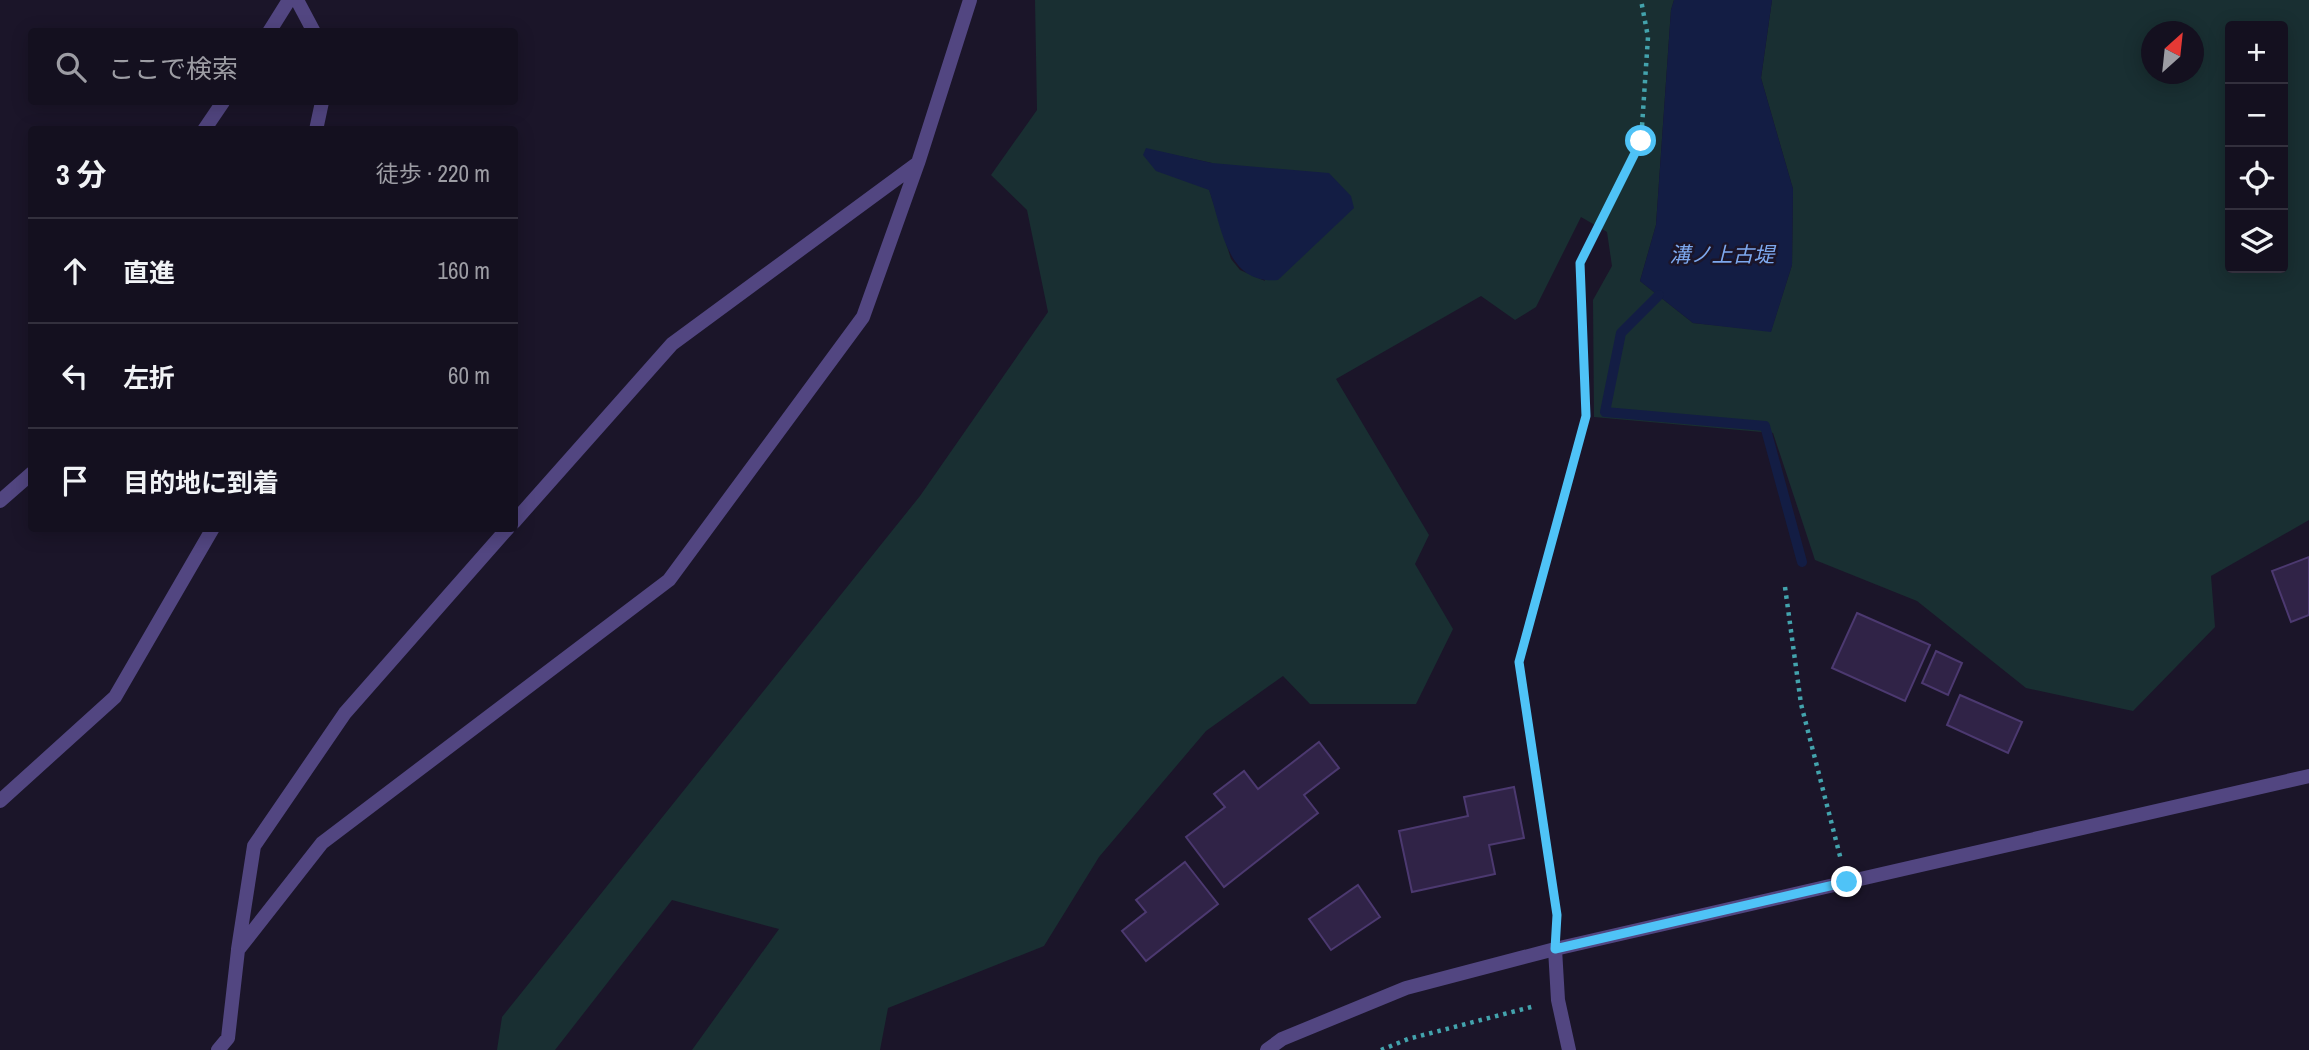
<!DOCTYPE html>
<html lang="ja">
<meta charset="utf-8">
<style>
body{margin:0;font-family:"Archivo Narrow","Noto Sans JP",sans-serif;background:#1d1928;color:#f1f3f6}
.controls{position:absolute;right:21px;top:21px;display:grid;overflow:hidden;border-radius:7px;box-shadow:0 4px 18px #0003}
.controls button{width:63px;height:63px;display:grid;place-items:center;padding:0;border:0;border-bottom:2px solid #33303d;background:#14101f;color:#f1f3f6;font:35px sans-serif}
.compass{position:absolute;left:2141px;top:21px;width:63px;height:63px;border-radius:50%;background:#14101f;box-shadow:0 4px 18px #0003;rotate:27deg}
.stop{position:absolute;width:21px;height:21px;margin:-16px;border:5px solid #4fc3f7;border-radius:50%;background:#fff}
.stop.end{background:#4fc3f7;border-color:#fff;box-shadow:0 2px 7px #0008}
.list{margin:0;padding:0;list-style:none}
h2{display:flex;justify-content:space-between;align-items:center;height:91px;margin:0;padding:0 28px;font-size:30px}
h2 small{font-size:23px;font-weight:400;color:#9d9da4}
.list li{display:grid;grid-template-columns:46px 1fr auto;gap:21px;align-items:center;box-sizing:border-box;height:105px;padding:0 28px;border-top:2px solid #33303d}
.list b{display:block;font-size:26px;white-space:nowrap}
.list em{font-size:23px;font-style:normal;color:#9d9da4}
.icon{flex:none;width:38px;height:38px;fill:none;stroke:currentColor;stroke-width:2;stroke-linecap:round;stroke-linejoin:round}
.map{position:relative;flex:none;width:2309px;height:1050px;overflow:hidden}
.search{position:absolute;background:#14101f;box-shadow:0 4px 18px #0003;left:28px;top:28px;width:490px;height:77px;display:flex;align-items:center;gap:18px;box-sizing:border-box;padding:0 24px;border-radius:7px;color:#9d9da4;font-size:26px}
.panel{position:absolute;background:#14101f;box-shadow:0 4px 18px #0003;left:28px;top:126px;width:490px;height:406px;border-radius:7px}
.map>svg:first-child{display:block}
</style>
<div class="map">
<svg width="2309" height="1050" viewBox="0 0 2309 1050">
<rect width="100%" height="100%" fill="#1b1529"/>
<!-- green -->
<path fill="#192f32" fill-rule="evenodd" d="M1035 0H1674L1671 10 1656 225 1640 281 1693 323 1771 331 1792 265 1793 189 1761 78 1772 0H2309V520L2211 576 2215 627 2133 711 2026 688 1917 601 1815 560 1773 433 1594 417 1593 300 1612 266 1607 232 1581 217 1536 307 1515 320 1481 296 1336 379 1429 535 1415 564 1453 629 1416 704H1310L1283 676 1206 731 1099 857 1044 946 888 1008 880 1050H692L779 929 672 900 555 1050H497L502 1017 920 496 1048 312 1027 210 991 175 1037 110ZM2230 26H2283V268H2230ZM2152 32H2194V74H2152ZM1146 149 1212 163 1265 281 1240 270 1231 259 1209 189Z"/>
<!-- water -->
<path fill="#131d44" d="M1674 0H1772L1761 78 1793 189 1792 265 1771 332 1693 323 1640 281 1656 225 1671 10Z
M1146 148 1212 163 1329 173 1351 196 1354 208 1278 280C1226 285 1222 227 1209 190L1156 171 1143 155Z"/>
<g fill="none" stroke-linecap="round" stroke-linejoin="round">
<!-- stream -->
<path stroke="#131d44" stroke-width="10" d="M1659 295 1621 333 1605 412 1765 426 1802 562"/>
</g>
<!-- building -->
<path fill="#302347" stroke="#4c3970" stroke-width="2" d="M2309 557V615L2291 622 2272 571Z
M1857 613 1930 645 1905 701 1832 668Z
M1936 651 1962 663 1948 695 1922 683Z
M1960 695 2022 722 2008 753 1947 725Z
M1319 742 1339 768 1304 795 1318 813 1224 887 1186 837 1225 807 1214 794 1244 771 1258 789Z
M1514 787 1524 838 1489 845 1495 874 1412 892 1399 831 1468 816 1464 797Z
M1185 862 1218 904 1146 961 1122 931 1146 912 1136 900Z
M1358 885 1380 917 1331 950 1309 919Z"/>
<g fill="none" stroke-linecap="round" stroke-linejoin="round">
<!-- path -->
<path stroke="#43a3ad" stroke-width="4.5" stroke-dasharray="3.5 5" stroke-linecap="butt" d="M1785 587 1801 704 1841 860
M1557 924 1519 662 1586 416 1580 263 1641 141 1648 37 1641 0
M1381 1050 1408 1039 1535 1006"/>
<!-- service -->
<path stroke="#524681" stroke-width="14" d="M297 0 314 32
M269 32 289 0
M204 130 223 102
M316 130 322 102
M0 501 32 473
M514 522 672 344 918 163
M0 801 115 697 213 528
M238 949 254 846 345 713 508 528
M218 1050 228 1038 238 950 322 843 669 580 863 317 918 163 970 0"/>
<!-- minor -->
<path stroke="#524681" stroke-width="14" d="M1555 949 1558 1000 1569 1050"/>
<!-- tertiary -->
<path stroke="#524681" stroke-width="14" d="M1267 1050 1282 1039 1406 988 1555 949 2309 776"/>
</g>
<g fill="none" stroke-linecap="round" stroke-linejoin="round">
<!-- route -->
<path stroke="#4fc3f7" stroke-width="9" d="M1641 141 1580 263 1586 416 1519 662 1557 915 1555 949 1847 882"/>
</g>
<g text-anchor="middle" dominant-baseline="central" stroke-width="5" stroke-linejoin="round" paint-order="stroke">
<!-- water labels -->
<g font-size="21" font-style="italic" fill="#7da8ed" stroke="#1b1529">
<text x="1722" y="254">溝ノ上古堤</text>
</g>
</g>
</svg>
<div class="controls">
<button>+</button>
<button>−</button>
<button><svg class="icon" aria-label="locate" viewBox="0 0 24 24"><circle cx="12" cy="12" r="6"/><path d="M12 2v4M12 18v4M2 12h4M18 12h4"/></svg></button>
<button><svg class="icon" aria-label="layers" viewBox="0 0 24 24"><path d="M12 4l9 5-9 5-9-5zM3 14l9 5 9-5"/></svg></button>
</div>
<svg class="compass" viewBox="-18 -18 36 36"><path d="M0-13l5 13h-10z" fill="#e53935"/><path d="M0 13l5-13h-10z" fill="#9d9da4"/></svg>
<div class="stop" style="left:1641px;top:141px"></div>
<div class="stop end" style="left:1847px;top:882px"></div>
<div class="search"><svg class="icon" aria-label="search" viewBox="0 0 24 24"><circle cx="10" cy="10" r="6"/><path d="M15 15l6 6"/></svg>ここで検索</div>
<section class="panel">
<h2>3 分<small>徒歩 · 220 m</small></h2>
<ul class="list">
<li><svg class="icon" aria-label="ahead" viewBox="0 0 24 24"><path d="M12 20V5M6 11l6-6 6 6"/></svg><div><b>直進</b></div><em>160 m</em></li>
<li><svg class="icon" aria-label="left" viewBox="0 0 24 24"><path d="M17 20v-9H6M10 6l-5 5 5 5"/></svg><div><b>左折</b></div><em>60 m</em></li>
<li><svg class="icon" aria-label="arrive" viewBox="0 0 24 24"><path d="M6 21V4h12l-3 4 3 4H6"/></svg><div><b>目的地に到着</b></div></li>
</ul>
</section>
</div>
